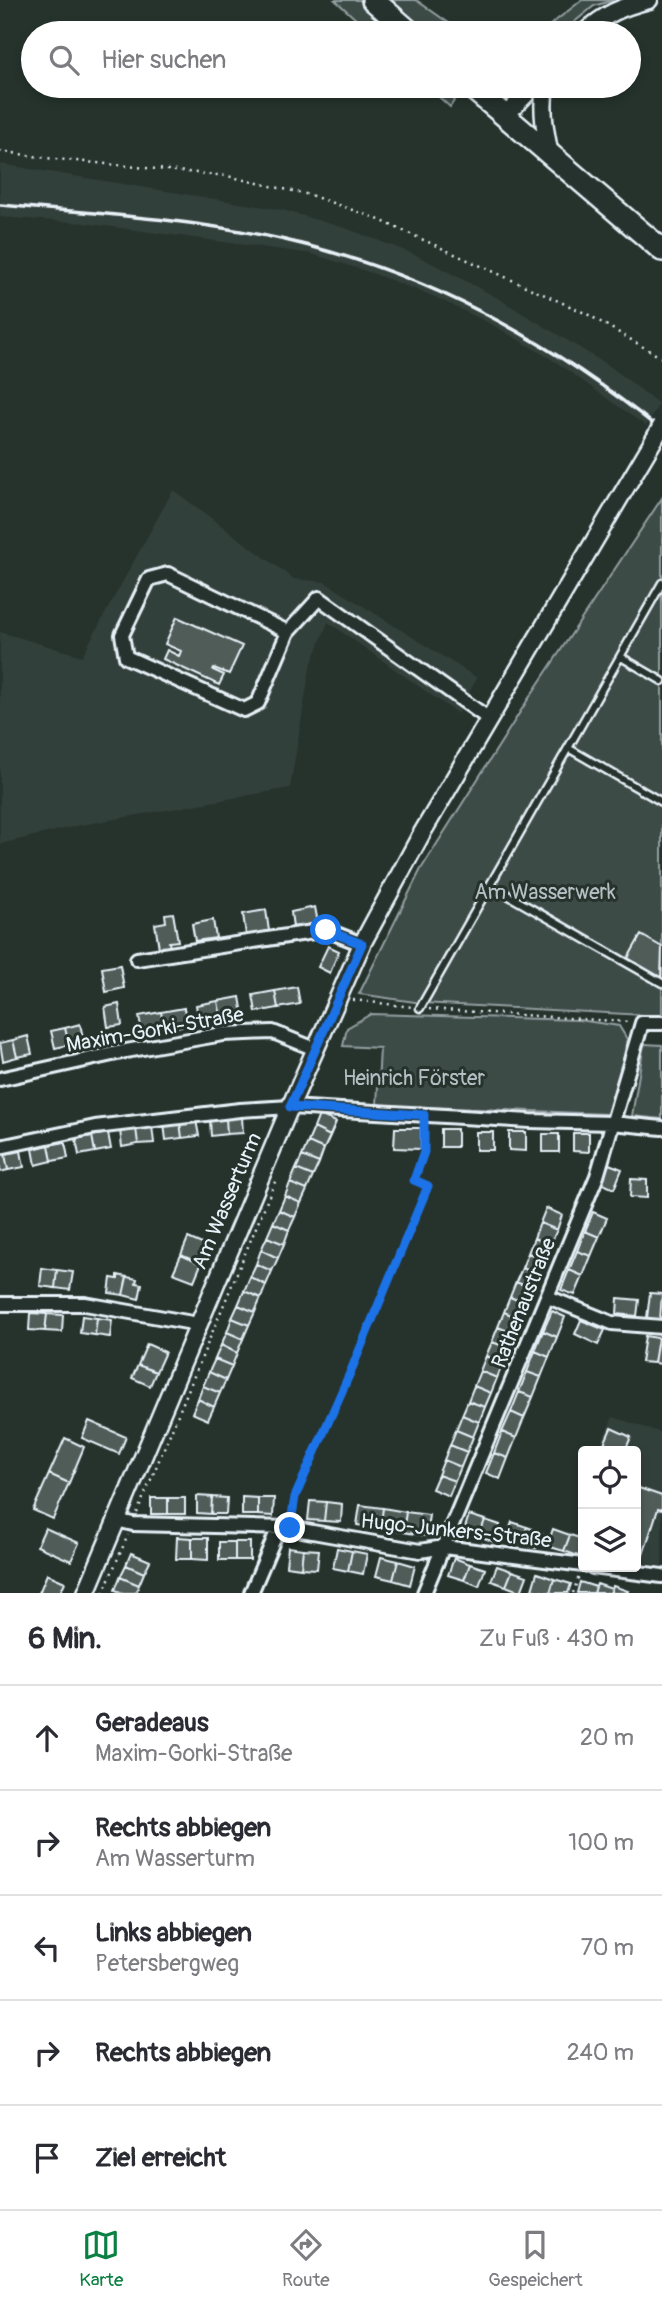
<!DOCTYPE html>
<html lang="de">
<meta charset="utf-8">
<style>
body{margin:0;font-family:Pangolin,sans-serif;background:#f7f7f7;color:#2b2b33}
.controls{position:absolute;right:21px;bottom:21px;display:grid;overflow:hidden;border-radius:7px;box-shadow:0 4px 10px #0003}
.controls button{width:63px;height:63px;display:grid;place-items:center;padding:0;border:0;border-bottom:2px solid #e1e1e2;background:#fff;color:#2b2b33;font:35px sans-serif}
.stop{position:absolute;width:21px;height:21px;margin:-16px;border:5px solid #1a73e8;border-radius:50%;background:#fff}
.stop.end{background:#1a73e8;border-color:#fff;box-shadow:0 2px 7px #0008}
.list{margin:0;padding:0;list-style:none}
h2{display:flex;justify-content:space-between;align-items:center;height:91px;margin:0;padding:0 28px;font-size:30px}
h2 small{font-size:23px;font-weight:400;color:#7c7c81}
.list li{display:grid;grid-template-columns:46px 1fr auto;gap:21px;align-items:center;box-sizing:border-box;height:105px;padding:0 28px;border-top:2px solid #e1e1e2}
.list b{display:block;font-size:26px;white-space:nowrap}
.list p{margin:0;font-size:23px;white-space:nowrap;color:#7c7c81}
.list em{font-size:23px;font-style:normal;color:#7c7c81}
.icon{flex:none;width:38px;height:38px;fill:none;stroke:currentColor;stroke-width:2;stroke-linecap:round;stroke-linejoin:round}
.map{position:relative;flex:none;width:662px;height:1593px;overflow:hidden}
.search{position:absolute;background:#fff;box-shadow:0 4px 10px #0003;left:21px;right:21px;top:21px;height:77px;display:flex;align-items:center;gap:18px;box-sizing:border-box;padding:0 24px;border-radius:38px;color:#7c7c81;font-size:26px}
.sheet{height:616px;background:#fff}
nav{display:flex;justify-content:space-around;align-items:center;box-sizing:border-box;height:98px;border-top:2px solid #e1e1e2;background:#fff;font-size:19px;color:#7c7c81}
nav a{display:grid;justify-items:center;gap:4px}
nav .on{color:#0b8043}
.map>svg:first-child{display:block}
</style>
<div class="map">
<svg width="662" height="1593" viewBox="0 0 662 1593">
<rect width="100%" height="100%" fill="#26332d"/>
<filter id="ink" filterUnits="userSpaceOnUse"><feTurbulence type="fractalNoise" baseFrequency=".0143" numOctaves="2"/><feDisplacementMap in="SourceGraphic" scale="14" xChannelSelector="R" yChannelSelector="G"/><feConvolveMatrix kernelMatrix="1 2 1 2 8 2 1 2 1" color-interpolation-filters="sRGB"/></filter>
<g filter="url(#ink)">
<!-- built -->
<path fill="#333f3a" d="M0 164 283 210 348 229 416 255 496 297 611 367 659 404 646 426 553 360 491 324 435 297 372 273 312 254 84 223 0 217Z
M173 490 294 579 325 582 477 678 458 714 328 622 310 668 290 788 76 826 0 844V632L82 656Z
M613 1417 662 1433V1566L636 1562V1451H598Z"/>
<!-- green -->
<path fill="#3e4b47" stroke="#939ea0" stroke-width="2" d="M335 0H416L463 33H371Z
M582 0H614L594 6 561 33H540Z
M427 86H464L450 107Z
M662 498V1016L422 1003 359 994 421 869 527 701Z
M371 1014 579 1020 619 1026 627 1039 623 1061 607 1114 377 1105 380 1048 343 1046 347 1028Z
M644 1044 662 1045V1119L632 1116Z"/>
<!-- building -->
<path fill="#505c59" stroke="#e8f1f8" stroke-width="2" d="M177 617 242 646 229 674 214 668 213 670 224 675 219 685 163 659 167 650 179 656 181 651 165 644Z
M315 907 318 923 293 927 291 912Z
M266 910 269 931 246 935 243 914Z
M173 913 178 941 169 942 170 947 159 948 155 924 166 922 165 914Z
M213 920 216 938 195 941 192 924Z
M641 935 662 947 661 978 628 958Z
M328 946 339 951 330 973 318 967Z
M120 965 124 988 106 992 102 968Z
M297 987 300 1004 278 1008 275 991Z
M275 991 278 1008 256 1012 253 995Z
M240 997 243 1014 221 1018 218 1001Z
M218 1001 221 1018 199 1022 196 1005Z
M119 1004 122 1025 108 1027 105 1007Z
M184 1008 187 1025 164 1029 161 1012Z
M161 1012 164 1029 142 1033 139 1016Z
M80 1024 84 1042 69 1045 65 1028Z
M65 1028 69 1045 55 1048 51 1031Z
M28 1036 32 1054 17 1057 13 1040Z
M13 1040 17 1057 3 1061 0 1043Z
M319 1115 336 1122 330 1136 314 1128Z
M242 1117 243 1133 227 1134 226 1118Z
M226 1118 227 1134 211 1136 210 1120Z
M196 1120 199 1136 182 1138 180 1122Z
M180 1122 182 1138 166 1140 164 1124Z
M152 1126 154 1143 138 1144 136 1128Z
M136 1128 138 1144 122 1147 120 1130Z
M314 1128 330 1136 324 1149 308 1142Z
M395 1128H421V1149L394 1148Z
M441 1129H457V1147H441Z
M476 1132H493V1150H476Z
M509 1132H526V1151L509 1150Z
M108 1133 111 1149 95 1152 92 1136Z
M573 1133H589V1152L573 1151Z
M543 1134H559V1152H543Z
M92 1136 95 1152 79 1155 76 1139Z
M65 1142 68 1158 52 1161 49 1145Z
M308 1142 324 1149 319 1163 302 1156Z
M49 1145 52 1161 36 1165 33 1149Z
M21 1151 24 1167 8 1170 5 1154Z
M5 1154 8 1170 0 1172V1155Z
M302 1156 319 1163 313 1176 296 1169Z
M609 1164 622 1169 614 1189 601 1183Z
M296 1169 313 1176 307 1190 290 1183Z
M631 1179 647 1180V1198L630 1197Z
M290 1183 307 1190 301 1203 285 1196Z
M285 1196 301 1203 295 1217 279 1210Z
M546 1208 562 1215 557 1230 540 1223Z
M279 1210 295 1217 289 1230 273 1223Z
M593 1212 607 1218 599 1237 585 1231Z
M273 1223 289 1230 284 1244 267 1237Z
M540 1223 557 1230 550 1245 534 1238Z
M585 1231 599 1237 591 1256 577 1251Z
M267 1237 284 1244 278 1258 261 1250Z
M188 1238 209 1247 201 1264 181 1255Z
M534 1238 550 1245 545 1260 528 1253Z
M261 1250 278 1258 272 1271 256 1264Z
M577 1251 591 1256 583 1276 569 1270Z
M528 1253 545 1260 539 1274 522 1268Z
M181 1255 201 1264 194 1281 173 1273Z
M256 1264 272 1271 266 1285 250 1277Z
M42 1268 57 1270 55 1288 40 1286Z
M522 1268 539 1274 533 1289 516 1282Z
M57 1270 73 1272 70 1290 55 1288Z
M569 1270 583 1276 575 1295 561 1290Z
M118 1275 127 1277 123 1295 109 1293 111 1278 118 1279Z
M127 1277 137 1279 136 1283 142 1284 139 1299 123 1295Z
M250 1277 266 1285 261 1298 244 1291Z
M516 1282 533 1289 527 1304 510 1297Z
M244 1291 261 1298 255 1312 238 1305Z
M650 1293 662 1294 660 1320 647 1318Z
M510 1297 527 1304 521 1319 504 1312Z
M618 1298 639 1300 637 1316 617 1314Z
M238 1305 255 1312 249 1325 232 1318Z
M552 1311 565 1317 557 1337 543 1331Z
M504 1312 521 1319 515 1334 498 1327Z
M30 1313 47 1314 45 1331 29 1330Z
M47 1314 63 1315 62 1332 45 1331Z
M82 1316 97 1318 95 1335 80 1333Z
M97 1318 112 1320 110 1337 95 1335Z
M232 1318 249 1325 243 1339 227 1332Z
M581 1320 605 1330 598 1345 575 1334Z
M498 1327 515 1334 509 1348 492 1342Z
M543 1331 557 1337 549 1357 535 1351Z
M227 1332 243 1339 237 1353 221 1345Z
M645 1336 658 1338 654 1363 641 1362Z
M658 1338H662V1364L654 1363Z
M492 1342 509 1348 503 1363 486 1356Z
M147 1344 165 1352 156 1372 138 1365Z
M221 1345 237 1353 232 1366 215 1359Z
M535 1351 549 1357 541 1377 527 1372Z
M486 1356 503 1363 497 1378 480 1371Z
M215 1359 232 1366 226 1380 209 1372Z
M138 1365 156 1372 150 1386 132 1378Z
M480 1371 497 1378 491 1393 474 1386Z
M209 1372 226 1380 220 1393 203 1386Z
M527 1372 541 1377 533 1397 519 1392Z
M203 1386 220 1393 214 1407 198 1399Z
M474 1386 491 1393 485 1407 468 1401Z
M519 1392 533 1397 524 1418 511 1412Z
M198 1399 214 1407 208 1420 192 1413Z
M468 1401 485 1407 479 1422 462 1415Z
M511 1412 524 1418 516 1438 502 1432Z
M462 1415 479 1422 473 1437 456 1430Z
M89 1421 126 1437 119 1454 82 1438Z
M611 1428 631 1437 625 1451H601Z
M456 1430 473 1437 467 1452 450 1445Z
M502 1432 516 1438 508 1458 494 1453Z
M65 1438 84 1447 69 1483 49 1474Z
M450 1445 467 1452 461 1467 444 1460Z
M494 1453 508 1458 500 1479 486 1473Z
M444 1460 461 1467 455 1481 438 1475Z
M49 1474 69 1483 53 1519 33 1510Z
M438 1475 455 1481 449 1496 432 1489Z
M636 1487 662 1496V1510L658 1509 641 1561 636 1559Z
M197 1496 212 1497 211 1514 197 1513Z
M212 1497 227 1498 226 1514H211Z
M242 1497 258 1498V1515H242Z
M151 1498H168V1514H151Z
M168 1498H185V1514H168Z
M258 1498H274L273 1516 258 1515Z
M310 1501 326 1502 324 1521 308 1520Z
M326 1502 342 1504 341 1522 324 1521Z
M360 1505 383 1508 380 1529 357 1525Z
M383 1508 406 1512 403 1532 380 1529Z
M406 1512 429 1515 426 1536 403 1532Z
M469 1515 485 1520 479 1536 464 1531Z
M485 1520 500 1525 494 1542 479 1536Z
M512 1522 527 1527 521 1543 507 1537Z
M527 1527 542 1533 536 1548 521 1543Z
M45 1528 79 1543 71 1561 37 1546Z
M553 1529 570 1535 564 1551 547 1546Z
M570 1535 583 1539 581 1557 564 1551Z
M177 1537 192 1538V1559H176Z
M192 1538H208V1560L192 1559Z
M219 1542H235V1560H219Z
M235 1542H250V1560H235Z
M288 1547 303 1549 301 1568 286 1566Z
M337 1548 352 1551 348 1571 333 1568Z
M303 1549 319 1550 317 1569 301 1568Z
M352 1551 367 1554 363 1574 348 1571Z
M131 1553 150 1561 144 1573 126 1565Z
M381 1557 398 1561 393 1580 376 1576Z
M454 1558 470 1564 464 1580 448 1575Z
M398 1561 415 1566 410 1585 393 1580Z
M470 1564 485 1569 479 1586 464 1580Z
M126 1565 144 1573 139 1585 120 1577Z
M497 1566 512 1571 506 1586 491 1581Z
M512 1571 527 1576 521 1592 506 1586Z
M537 1573 554 1579 550 1593 532 1590Z
M47 1574 65 1582 60 1593H39Z
M120 1577 139 1585 136 1593H123L115 1590Z
M554 1579 571 1584 568 1593H550Z
M580 1582 596 1587 594 1593H577Z
M597 1584 612 1589 610 1593H594Z
M613 1586 628 1591 627 1593H611Z"/>
<g fill="none" stroke-linecap="round" stroke-linejoin="round">
<!-- service casing -->
<g stroke="#e8f1f8" stroke-width="11">
<path id="service" d="M621 657 662 681
M568 748 662 802
M490 885 662 983
M420 1008 662 583"/>
</g>
<!-- minor casing -->
<g stroke="#e8f1f8" stroke-width="18">
<path id="minor" d="M288 632 168 574 149 579 122 635 126 657 244 710 258 703 288 632 319 598 489 719
M137 959 326 930 362 944
M0 1079 126 1051 223 1034 273 1032 315 1049
M0 1147 95 1127 240 1110 290 1107 530 1121 612 1123 662 1128
M548 1297 612 1323 662 1327
M0 1304H85L198 1324
M116 1520 133 1524 290 1528 420 1551 444 1547 583 1565
M593 1567 662 1576
M251 1593 276 1534 287 1529
M424 1593 597 1176 642 1023H662"/>
</g>
<!-- tertiary casing -->
<g stroke="#e8f1f8" stroke-width="21">
<path id="tertiary" d="M584 33C605 14 621 7 649 0
M545 86C541 110 545 131 550 155
M505 116 534 86
M86 1593 290 1107 362 944 422 833 655 438"/>
</g>
<!-- primary casing -->
<g stroke="#e8f1f8" stroke-width="26">
<path id="primary" d="M373 0 411 33
M470 86 662 250"/>
</g>
<!-- path -->
<path stroke="#e8f1f8" stroke-width="2.5" stroke-dasharray="2 5" stroke-linecap="butt" d="M0 151 46 158 227 176 310 195 375 218 587 314 662 358
M353 1000 412 1007
M429 1009 629 1022
M137 1513 277 1177
M292 1515 294 1497 350 1372 428 1186 414 1180 424 1152V1126
M103 1593 128 1535
M573 1593 579 1576"/>
<!-- service -->
<use href="#service" stroke="#26332d" stroke-width="6"/>
<!-- minor -->
<use href="#minor" stroke="#26332d" stroke-width="12"/>
<!-- tertiary -->
<use href="#tertiary" stroke="#26332d" stroke-width="16"/>
<!-- primary -->
<use href="#primary" stroke="#26332d" stroke-width="21"/>
<!-- rail -->
<path stroke="#e8f1f8" stroke-width="3.5" d="M0 205C95 213 192 219 285 240 428 273 549 340 662 431"/>
<!-- tertiary-bridge casing -->
<g stroke="#e8f1f8" stroke-width="21" stroke-linecap="butt">
<path id="tertiary-bridge" d="M655 438 662 425"/>
</g>
<!-- tertiary-bridge -->
<use href="#tertiary-bridge" stroke="#26332d" stroke-width="16"/>
</g>
</g>
<g fill="none" stroke-linecap="round" stroke-linejoin="round" filter="url(#ink)">
<!-- route -->
<path stroke="#1a73e8" stroke-width="9" d="M290 1528 295 1497 350 1373 428 1186 414 1180 424 1152V1115L290 1107 362 944 326 930"/>
</g>
<g text-anchor="middle" dominant-baseline="central" stroke-width="6" stroke-linejoin="round" paint-order="stroke">
<!-- park labels -->
<g font-size="21" fill="#b5bfc3" stroke="#26332d">
<text x="545" y="892">Am Wasserwerk</text>
<text x="414" y="1078">Heinrich Förster</text>
</g>
<!-- street labels -->
<g font-size="21" fill="#e8f1f8" stroke="#26332d">
<text transform="translate(155 1030) rotate(-10)">Maxim-Gorki-Straße</text>
<text transform="translate(227 1201) rotate(-67)">Am Wasserturm</text>
<text transform="translate(524 1303) rotate(-68)">Rathenaustraße</text>
<text transform="translate(456 1531) rotate(6)">Hugo-Junkers-Straße</text>
</g>
</g>
</svg>
<div class="controls">
<button><svg class="icon" aria-label="locate" viewBox="0 0 24 24"><circle cx="12" cy="12" r="6"/><path d="M12 2v4M12 18v4M2 12h4M18 12h4"/></svg></button>
<button><svg class="icon" aria-label="layers" viewBox="0 0 24 24"><path d="M12 4l9 5-9 5-9-5zM3 14l9 5 9-5"/></svg></button>
</div>
<div class="stop" style="left:326px;top:930px"></div>
<div class="stop end" style="left:290px;top:1528px"></div>
<div class="search"><svg class="icon" aria-label="search" viewBox="0 0 24 24"><circle cx="10" cy="10" r="6"/><path d="M15 15l6 6"/></svg>Hier suchen</div>
</div>
<section class="sheet">
<h2>6 Min.<small>Zu Fuß · 430 m</small></h2>
<ul class="list">
<li><svg class="icon" aria-label="ahead" viewBox="0 0 24 24"><path d="M12 20V5M6 11l6-6 6 6"/></svg><div><b>Geradeaus</b><p>Maxim-Gorki-Straße</p></div><em>20 m</em></li>
<li><svg class="icon" aria-label="right" viewBox="0 0 24 24"><path d="M7 20v-9h11M14 6l5 5-5 5"/></svg><div><b>Rechts abbiegen</b><p>Am Wasserturm</p></div><em>100 m</em></li>
<li><svg class="icon" aria-label="left" viewBox="0 0 24 24"><path d="M17 20v-9H6M10 6l-5 5 5 5"/></svg><div><b>Links abbiegen</b><p>Petersbergweg</p></div><em>70 m</em></li>
<li><svg class="icon" aria-label="right" viewBox="0 0 24 24"><path d="M7 20v-9h11M14 6l5 5-5 5"/></svg><div><b>Rechts abbiegen</b></div><em>240 m</em></li>
<li><svg class="icon" aria-label="arrive" viewBox="0 0 24 24"><path d="M6 21V4h12l-3 4 3 4H6"/></svg><div><b>Ziel erreicht</b></div></li>
</ul>
</section>
<nav>
<a class="on"><svg class="icon" aria-label="map" viewBox="0 0 24 24"><path d="M3 6l6-2 6 2 6-2v14l-6 2-6-2-6 2zM9 4v14M15 6v14"/></svg>Karte</a>
<a><svg class="icon" aria-label="directions" viewBox="0 0 24 24"><path d="M12 3l9 9-9 9-9-9zM9 14v-3h6M13 9l2 2-2 2"/></svg>Route</a>
<a><svg class="icon" aria-label="saved" viewBox="0 0 24 24"><path d="M7 4h10v16l-5-4-5 4z"/></svg>Gespeichert</a>
</nav>
